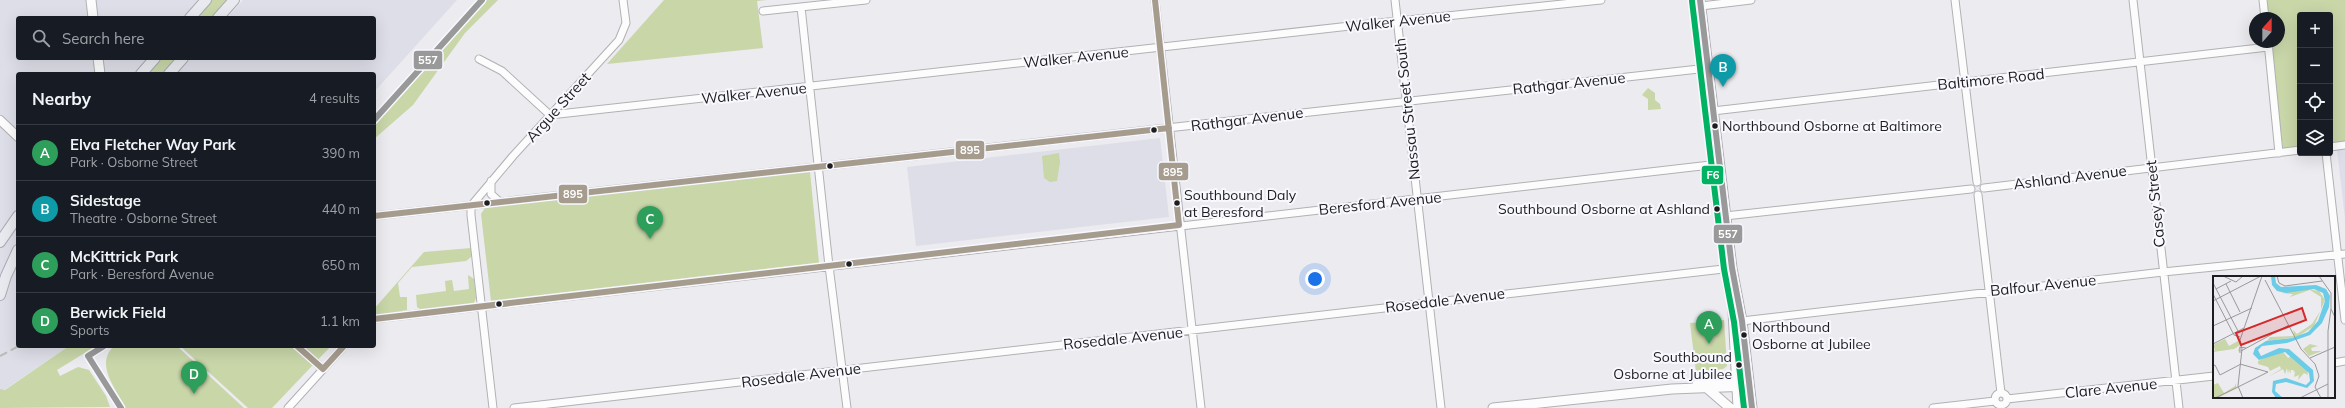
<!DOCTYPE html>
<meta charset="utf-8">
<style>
body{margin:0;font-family:Mulish,sans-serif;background:#242831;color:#f1f3f6}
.controls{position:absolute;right:12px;top:12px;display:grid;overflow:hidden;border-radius:4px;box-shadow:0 4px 16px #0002}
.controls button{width:36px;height:36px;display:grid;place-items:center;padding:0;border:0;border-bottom:1px solid #363941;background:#171b24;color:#f1f3f6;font:20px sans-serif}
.compass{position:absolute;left:2249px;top:12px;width:36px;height:36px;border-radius:50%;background:#171b24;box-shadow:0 4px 16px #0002;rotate:21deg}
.you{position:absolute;left:1315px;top:279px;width:14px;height:14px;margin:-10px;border:3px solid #fff;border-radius:50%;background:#1a73e8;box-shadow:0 0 0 6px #1a73e833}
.badge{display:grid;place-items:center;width:26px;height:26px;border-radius:50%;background:#7c3aed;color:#fff;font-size:13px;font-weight:700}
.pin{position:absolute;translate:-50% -33px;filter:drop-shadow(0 1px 2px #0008)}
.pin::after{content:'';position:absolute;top:21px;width:14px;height:12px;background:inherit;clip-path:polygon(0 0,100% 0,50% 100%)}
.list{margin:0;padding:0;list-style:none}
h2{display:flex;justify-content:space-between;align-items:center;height:52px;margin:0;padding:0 16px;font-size:17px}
h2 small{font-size:13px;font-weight:400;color:#9ea1a6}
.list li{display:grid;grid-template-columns:26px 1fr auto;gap:12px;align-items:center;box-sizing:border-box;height:56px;padding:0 16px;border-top:1px solid #363941}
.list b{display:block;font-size:15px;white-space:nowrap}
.list p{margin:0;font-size:13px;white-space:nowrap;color:#9ea1a6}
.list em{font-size:13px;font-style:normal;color:#9ea1a6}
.icon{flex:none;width:22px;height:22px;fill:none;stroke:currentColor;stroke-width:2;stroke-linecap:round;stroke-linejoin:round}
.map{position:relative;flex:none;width:2345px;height:408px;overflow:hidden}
.search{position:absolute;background:#171b24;box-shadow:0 4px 16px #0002;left:16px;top:16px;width:360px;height:44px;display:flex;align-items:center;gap:10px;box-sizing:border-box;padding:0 14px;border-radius:4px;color:#9ea1a6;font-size:15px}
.panel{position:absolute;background:#171b24;box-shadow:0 4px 16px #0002;left:16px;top:72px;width:360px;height:276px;border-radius:4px}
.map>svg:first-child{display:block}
</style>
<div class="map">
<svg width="2345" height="408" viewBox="0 0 2345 408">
<rect width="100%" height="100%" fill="#ecebf0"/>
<!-- built -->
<path fill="#dedee8" d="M0 0H206L190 18H18V58H155L141 74H18V346H69L4 390 0 389V295L6 276 0 273Z
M243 0H457L374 92V74H176L190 58H374V18H227Z
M1160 138 1169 217 916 246 907 167Z
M2345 149V218L2337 150Z"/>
<!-- green -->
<path fill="#c8d6a8" d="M206 0H234L218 18H190Z
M487 0H498L465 33 413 105 374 139V126Z
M664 0H767L757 1 763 48 607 64Z
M2267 0H2345V141L2330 143V15H2300V147L2283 149 2271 42H2279V18H2269Z
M155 58H183L169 74H141Z
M1648 88 1655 93V100L1660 104 1661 109 1648 110V99L1642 95Z
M1059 153 1060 162 1057 181 1050 182 1044 178 1042 156Z
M810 172 819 263 491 301 481 214 485 208Z
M471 248V257L466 261 412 267 398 283 400 297H407V310L374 316V309L424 252Z
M468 275 474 279 476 298 474 303 421 310 417 307 416 295 446 291 445 281 452 280 454 291 469 289Z
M1724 320 1727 366 1723 369 1696 372 1690 323Z
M69 346H96L57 370 60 376 78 367 89 370 106 396 110 407 0 408V389L5 390Z
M114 346H177L244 408H125C117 389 94 365 114 346Z
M180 346H331L272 408H248Z"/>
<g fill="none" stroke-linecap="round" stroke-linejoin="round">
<!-- minor casing -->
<g stroke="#b1b1b4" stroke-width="9">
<path id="minor" d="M1155 0 1201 408
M1395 0 1441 408
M1955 0 1977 182
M2133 0 2179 408
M2263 0 2265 18
M1701 6 1751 0
M801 7 829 266 847 408
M763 11 866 0
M2268 42 2279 153
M479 59 502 71 550 115 1350 26 1601 0
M1713 111 2268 47
M2330 147 2345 145
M2326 153 2345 320
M491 181V194L500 202
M1984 188 2300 150
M1978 195 2001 393
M374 216 1708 68
M1725 216 1971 189
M374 319 1719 164
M1742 321 2163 272 2345 254
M297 346 323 369
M2334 363 2345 361
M1995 399a6 6 0 1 1 12 0a6 6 0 1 1-12 0Z
M2007 399 2214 376
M288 408 344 346
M493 408 471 215V206L513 156 619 40 626 23 623 0
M514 408 1732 268
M1933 408 1995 401"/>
</g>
<!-- tertiary casing -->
<g stroke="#b1b1b4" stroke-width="10">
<path id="tertiary" d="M0 120 18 137"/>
</g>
<!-- secondary casing -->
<g stroke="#b1b1b4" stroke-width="11">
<path id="secondary" d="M91 0 93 18
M1700 0 1732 268 1742 321 1752 408
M98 58 100 74
M1732 291 1738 408
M1697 384 1742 379
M1707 388 1730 408
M1493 408 1672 389 1749 386"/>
</g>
<!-- primary casing -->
<g stroke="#ababb5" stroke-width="12">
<path id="primary" d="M190 18 206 0
M218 18 234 0
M141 74 155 58
M169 74 183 58
M0 242 18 216
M0 295 6 276 18 250"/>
</g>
<!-- minor -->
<use href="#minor" stroke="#fcfcfd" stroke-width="7"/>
<!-- tertiary -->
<use href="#tertiary" stroke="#fcfcfd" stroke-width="8"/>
<!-- secondary -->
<use href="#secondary" stroke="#fcfcfd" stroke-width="9"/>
<!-- primary -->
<use href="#primary" stroke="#e9eaef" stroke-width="10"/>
<!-- rail -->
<path stroke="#bbb" stroke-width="2" stroke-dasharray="8 4" stroke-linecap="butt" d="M0 356 19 346"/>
<!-- bus-1 casing -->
<g stroke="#f8f8ff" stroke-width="9">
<path id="bus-1" d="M374 216 1169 128
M374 319 1179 225 1155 0
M297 346 323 369 344 346"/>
</g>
<!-- bus-2 casing -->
<g stroke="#f8f8ff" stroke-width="9">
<path id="bus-2" d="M1700 0 1732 268 1742 321 1752 408
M374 120 482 0
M104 346 88 356 121 408"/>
</g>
<!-- bus-3 casing -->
<g stroke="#f8f8ff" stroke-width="9">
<path id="bus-3" d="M1692 1 1724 269 1734 322 1744 408"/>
</g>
<!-- bus-1 -->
<use href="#bus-1" stroke="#a59c8e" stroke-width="6"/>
<!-- bus-2 -->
<use href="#bus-2" stroke="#99999a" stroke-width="6"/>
<!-- bus-3 -->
<use href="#bus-3" stroke="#00b262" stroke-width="6"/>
</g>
<!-- markers -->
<g fill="#1d1d1f" stroke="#f8f8ff" stroke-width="1.5">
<circle cx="1715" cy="126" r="3.5"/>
<circle cx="1154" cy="130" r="3.5"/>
<circle cx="830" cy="166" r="3.5"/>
<circle cx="487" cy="203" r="3.5"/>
<circle cx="1177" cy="203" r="3.5"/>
<circle cx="1717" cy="209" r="3.5"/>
<circle cx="849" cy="264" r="3.5"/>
<circle cx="499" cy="304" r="3.5"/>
<circle cx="1744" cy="335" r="3.5"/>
<circle cx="1739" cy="365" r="3.5"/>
</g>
<g text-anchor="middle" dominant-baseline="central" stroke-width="4" stroke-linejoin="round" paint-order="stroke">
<!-- bus labels -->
<g font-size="14" fill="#1d1d1f" stroke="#f8f8ff" text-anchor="start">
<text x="1722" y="126">Northbound Osborne at Baltimore</text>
<text x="1184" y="195">Southbound Daly<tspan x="1184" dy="17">at Beresford</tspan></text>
<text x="1710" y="209" text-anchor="end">Southbound Osborne at Ashland</text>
<text x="1752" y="327">Northbound<tspan x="1752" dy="17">Osborne at Jubilee</tspan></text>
<text x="1732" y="357" text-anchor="end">Southbound<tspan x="1732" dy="17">Osborne at Jubilee</tspan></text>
</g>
<!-- street labels -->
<g font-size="15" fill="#1d1d1f" stroke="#f8f8ff">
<text transform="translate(1398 21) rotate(-6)">Walker Avenue</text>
<text transform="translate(1076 57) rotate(-6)">Walker Avenue</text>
<text transform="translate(1991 79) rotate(-6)">Baltimore Road</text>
<text transform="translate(1569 83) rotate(-6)">Rathgar Avenue</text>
<text transform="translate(754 93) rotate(-6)">Walker Avenue</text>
<text transform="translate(558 107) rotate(-48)">Argue Street</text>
<text transform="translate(1407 109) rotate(-96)">Nassau Street South</text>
<text transform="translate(1247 119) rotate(-7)">Rathgar Avenue</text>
<text transform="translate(2070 177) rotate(-7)">Ashland Avenue</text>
<text transform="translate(1380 203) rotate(-6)">Beresford Avenue</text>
<text transform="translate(2155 204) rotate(-96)">Casey Street</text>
<text transform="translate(2043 285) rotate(-6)">Balfour Avenue</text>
<text transform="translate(1445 300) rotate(-7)">Rosedale Avenue</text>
<text transform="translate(1123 338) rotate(-6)">Rosedale Avenue</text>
<text transform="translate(801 375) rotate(-7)">Rosedale Avenue</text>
<text transform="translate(2111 388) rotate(-6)">Clare Avenue</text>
</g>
</g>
<!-- overview -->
<g transform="translate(2213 276)">
<rect width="122" height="122" fill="#ecebf0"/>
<path d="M95 13 106 15 112 24 101 50 84 61 54 65 57 61 81 60 80 54 84 58 99 48 108 34V21L97 14 77 21 80 18 68 17ZM12 63 16 70 25 65 27 68V76L25 75 27 69 21 73 0 76 2 74 0 69ZM97 68 105 70 98 72 99 75H109L96 80 90 73ZM64 76H70L75 82 78 80 94 94 95 99 91 97 85 104 86 99 82 102 86 99 81 101 82 96 80 95 79 99 80 95 81 94H78L77 98 76 93 75 98 74 92 72 98 70 93 55 101 68 93 67 90 57 95 55 91 45 88V85ZM5 107 11 117 22 110V107L24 112 5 122H0V109Z" fill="#c8d6a8"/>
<path d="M58 0H62L63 7 68 11 103 9 113 13 117 20 116 31 109 47 97 59 74 67 49 70 45 74 48 80 66 72 76 73 100 94 101 105 94 112 73 106 63 108 62 115 70 122H63L59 116 60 105 73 102 93 109 97 105 96 97 72 76 46 84 40 78 42 72 53 65 79 62 95 56 105 45 112 25 110 17 101 13 73 17 64 15 59 9Z" fill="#6acce7"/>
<path fill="none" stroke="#99999c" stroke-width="1" d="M10 0 23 6 30 0M64 0 66 7 72 10 109 5M106 0 118 17V33L122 41M52 4 88 73 102 88 106 100 102 111 108 122M0 7 25 55M13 8 27 36M3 13 18 5M0 18 21 59 27 61M0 25 48 0M0 50 39 32M0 68 31 52M28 75 76 49M27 77V71L33 72M97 82 122 71M27 88 55 96M0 90 2 89 7 99 28 88M25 111 55 96M2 122 25 111M30 122 25 110 29 73 27 64 49 0M87 122 115 108M115 122V55L118 33"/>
<path fill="#d62828" fill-opacity="0.15" stroke="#d62828" stroke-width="2" d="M89 32 93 44 28 69 23 57Z"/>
<rect width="122" height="122" fill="none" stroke="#1d1d1f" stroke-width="2"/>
</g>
<g stroke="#f8f8ff" stroke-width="1.5">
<rect x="413" y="50" width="30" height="20" rx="4" fill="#99999a"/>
<rect x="955" y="140" width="30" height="20" rx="4" fill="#a59c8e"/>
<rect x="1158" y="162" width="31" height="19" rx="4" fill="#a59c8e"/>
<rect x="1701" y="165" width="23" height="20" rx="4" fill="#00b262"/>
<rect x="558" y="184" width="30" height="20" rx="4" fill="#a59c8e"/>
<rect x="1713" y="224" width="30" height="20" rx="4" fill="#99999a"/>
</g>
<g font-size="11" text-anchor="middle" font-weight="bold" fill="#fff">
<text x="428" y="64">557</text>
<text x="970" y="154">895</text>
<text x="1173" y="176">895</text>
<text x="1713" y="179">F6</text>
<text x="573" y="198">895</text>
<text x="1728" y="238">557</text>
</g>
</svg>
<div class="controls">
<button>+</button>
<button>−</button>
<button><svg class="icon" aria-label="locate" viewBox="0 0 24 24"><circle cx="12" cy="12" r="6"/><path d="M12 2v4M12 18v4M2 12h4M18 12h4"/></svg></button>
<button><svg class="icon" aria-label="layers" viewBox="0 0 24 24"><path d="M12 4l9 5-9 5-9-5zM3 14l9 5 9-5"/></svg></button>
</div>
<svg class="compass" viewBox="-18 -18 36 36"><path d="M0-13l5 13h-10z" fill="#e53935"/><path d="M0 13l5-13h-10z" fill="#9ea1a6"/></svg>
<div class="you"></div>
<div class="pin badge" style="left:1709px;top:344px;background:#2e9e5b">A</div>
<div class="pin badge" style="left:1723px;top:87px;background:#0f9aa8">B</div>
<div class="pin badge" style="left:650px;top:239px;background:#2e9e5b">C</div>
<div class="pin badge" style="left:194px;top:394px;background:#2e9e5b">D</div>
<div class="search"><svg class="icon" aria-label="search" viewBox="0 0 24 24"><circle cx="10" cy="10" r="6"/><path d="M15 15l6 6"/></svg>Search here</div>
<section class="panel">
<h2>Nearby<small>4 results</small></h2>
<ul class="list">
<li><span class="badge" style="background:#2e9e5b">A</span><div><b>Elva Fletcher Way Park</b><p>Park · Osborne Street</p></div><em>390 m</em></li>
<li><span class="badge" style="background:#0f9aa8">B</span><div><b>Sidestage</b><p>Theatre · Osborne Street</p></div><em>440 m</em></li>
<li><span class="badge" style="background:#2e9e5b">C</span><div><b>McKittrick Park</b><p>Park · Beresford Avenue</p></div><em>650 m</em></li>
<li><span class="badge" style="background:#2e9e5b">D</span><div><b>Berwick Field</b><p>Sports</p></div><em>1.1 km</em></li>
</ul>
</section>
</div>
